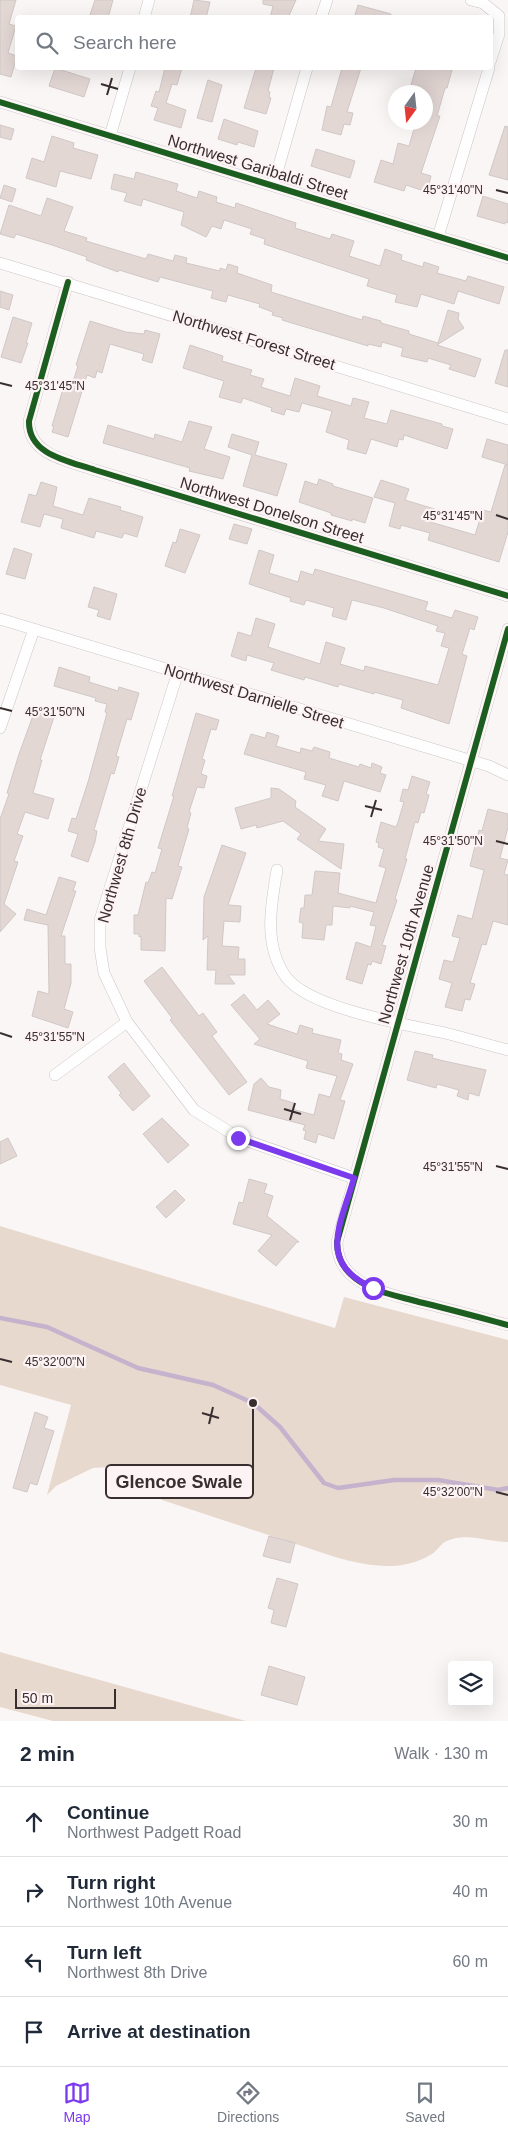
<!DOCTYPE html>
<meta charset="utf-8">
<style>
body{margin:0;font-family:Arial,sans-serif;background:#f6f6f7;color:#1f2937}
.controls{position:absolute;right:15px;bottom:15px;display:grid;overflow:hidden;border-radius:5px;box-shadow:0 5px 20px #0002}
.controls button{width:45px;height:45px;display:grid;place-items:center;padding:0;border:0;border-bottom:1px solid #e0e1e3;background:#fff;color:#1f2937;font:25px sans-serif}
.compass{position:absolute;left:388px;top:85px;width:45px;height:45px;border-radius:50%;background:#fff;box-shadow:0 5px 20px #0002;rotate:195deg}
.scale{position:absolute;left:15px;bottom:12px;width:101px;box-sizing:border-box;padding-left:5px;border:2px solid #382e2f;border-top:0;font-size:14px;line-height:18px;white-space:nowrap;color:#382e2f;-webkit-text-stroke:4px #fef3f4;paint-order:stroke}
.stop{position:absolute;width:15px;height:15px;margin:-11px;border:4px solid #7c3aed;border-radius:50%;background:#fff}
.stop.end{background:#7c3aed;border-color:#fff;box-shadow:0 1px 5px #0008}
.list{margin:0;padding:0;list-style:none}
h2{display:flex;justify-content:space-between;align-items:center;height:65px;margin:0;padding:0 20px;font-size:21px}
h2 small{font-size:16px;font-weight:400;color:#747a83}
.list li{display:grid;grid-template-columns:32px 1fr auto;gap:15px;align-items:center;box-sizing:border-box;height:70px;padding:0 20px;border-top:1px solid #e0e1e3}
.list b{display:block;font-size:19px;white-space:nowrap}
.list p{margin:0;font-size:16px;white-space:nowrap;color:#747a83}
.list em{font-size:16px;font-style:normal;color:#747a83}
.icon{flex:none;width:28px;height:28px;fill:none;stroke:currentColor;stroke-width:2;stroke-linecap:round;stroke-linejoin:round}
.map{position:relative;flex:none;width:508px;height:1721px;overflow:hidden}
.search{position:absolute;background:#fff;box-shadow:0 5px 20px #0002;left:15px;right:15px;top:15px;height:55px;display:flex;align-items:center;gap:12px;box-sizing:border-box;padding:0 18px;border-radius:5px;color:#747a83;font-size:19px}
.sheet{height:345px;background:#fff}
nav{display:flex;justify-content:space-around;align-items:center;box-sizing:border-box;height:70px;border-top:1px solid #e0e1e3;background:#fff;font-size:14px;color:#747a83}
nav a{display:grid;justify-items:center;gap:2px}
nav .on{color:#7c3aed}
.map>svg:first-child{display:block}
</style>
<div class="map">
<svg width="508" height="1721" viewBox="0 0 508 1721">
<rect width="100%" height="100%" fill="#fbf6f6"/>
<!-- green -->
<path fill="#e8d9ce" d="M0 1226 335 1328 344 1297 508 1340V1542C488 1542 467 1532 447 1541 441 1543 438 1550 432 1554 402 1573 367 1566 335 1557L162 1500 109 1467 93 1468 56 1486 47 1495 71 1405 0 1385Z
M0 1652 246 1721H53L0 1707Z"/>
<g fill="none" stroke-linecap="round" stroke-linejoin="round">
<!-- stream -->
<path stroke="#c5b2cd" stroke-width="4.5" d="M0 1318 47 1327 138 1368 213 1385 253 1403 280 1427 324 1483 338 1488 394 1480H438L498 1490 508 1488"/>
</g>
<!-- building -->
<path fill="#e3d7d4" stroke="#cfc8c6" d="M0 0H16L9 24 16 26 8 53 17 56 11 77 0 74Z
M95 0H113L108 18 90 15Z
M194 0 210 2 206 18H190Z
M263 0H296L288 18H270L273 6 263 4Z
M358 5 391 14V18H354Z
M55 68 90 79 84 97 49 86Z
M165 68H182L177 85 172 84 166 103 186 110 181 128 154 120 158 108 151 106 156 91 159 92Z
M256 68H274L268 91 270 92 269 97 271 98 266 114 244 108Z
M342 68H361L347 112 353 113 350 125 344 124 341 135 322 130 327 106 331 107Z
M416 68H444L452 70 447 88H445L437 116H440L421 173 431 176 427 192 406 185 404 191 374 182 381 160 393 164 398 143 409 146 416 122H426V92H409Z
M208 80 222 85 212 122 197 118Z
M224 119 258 131 254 147 238 142 237 145 218 139Z
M0 125 14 129 11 140 0 137Z
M505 126 508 127V180L489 175Z
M52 136 74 143 73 148 98 155 91 179 60 171 56 187 26 178 32 158 44 162Z
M316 149 355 161 350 178 311 166Z
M136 172 178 184 176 191 197 198 199 191 217 197 216 202 235 208 236 203 296 223 295 228 330 239 332 234 354 241 349 256 380 266 385 249 402 255 401 260 423 267 424 262 439 267 437 273 466 281 468 276 504 287 499 304 458 291 454 304 421 294 417 307 395 302 397 295 367 286 369 279 264 244 265 239 250 234 252 229 224 220 221 229 212 226 206 237 181 225 184 212 143 199 141 206 124 201 127 193 111 189 114 174 134 179Z
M4 185 16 189 12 202 0 198Z
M483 196 508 204V223L505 222V224L477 216Z
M47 198 73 207 64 231 87 238 86 241 146 259 148 254 173 261 175 255 187 258 186 263 220 271V268L226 270 228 264 238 267 237 273 272 285 271 292 362 320 363 316 381 321V323L409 331V334L438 343 448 310 459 313 458 319 464 328 437 345 481 359 475 377 449 369 451 365 428 358 427 362 401 356 403 348 382 342 381 347 368 344V346L282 320 283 318 272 315 273 312 259 307 260 304 228 295 226 302 211 298 213 291 160 277 158 282 119 270 118 272 86 260 87 257 52 245 16 234 14 238 0 234 9 205 41 216Z
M0 291 13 295 9 310 0 307Z
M13 317 32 323 26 343H28L21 363 1 357Z
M90 321 126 332 144 334 145 330 160 334 152 363 142 360 144 354 110 344 102 373 97 371 95 378 87 375 68 437 52 432 54 426H52L63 389 70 391 78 366 76 365Z
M190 345 223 356 222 361 252 370 250 375 264 379 261 387 290 396 295 378 320 386 317 396 351 406 353 398 369 402 364 418 387 424 391 410 442 424V426L453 429 447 449 404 435 403 440 399 439 397 447 371 439 366 454 347 449 349 440 326 432 332 411 302 403 299 412 286 409 284 415 271 411 272 408 243 398 241 403 219 397 224 381 183 368Z
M505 350H508V387L495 383Z
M189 421 212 427 204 449 230 457 223 479 189 471 190 468 103 443 108 425 154 439 155 434 182 442Z
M232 434 259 442 255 455 287 464 277 496 243 486 252 455 228 447Z
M487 439 508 445V465L482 457Z
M505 465 508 466V532L499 562 428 540 430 533 401 525 400 529 389 526 395 503 374 497 381 480 409 489 405 500 441 511 427 521 475 535 483 510 491 512Z
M319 479 333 484V486L373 498 365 523 352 519V521L331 515V513L299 502 305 481 317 485Z
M41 482 57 487 53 506 83 515 89 498 121 507 120 510 143 517 137 537 124 533 122 538 96 531 94 538 61 528 63 519 44 514 40 527 21 522 29 494 36 496Z
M234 524 252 529 247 544 229 539Z
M180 529 200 535 185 573 165 566 173 542 176 543Z
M14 548 32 554 25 579 6 574Z
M259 550 274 555 269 573 298 582 301 571 313 575 315 569 428 602 425 610 452 618 455 610 478 617 474 630 470 628 462 654 467 656 449 724 401 708 403 700 374 692V694L339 684 338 687 305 677 304 680 271 670 274 663 247 655 246 661 231 656 238 632 251 636 256 618 275 624 268 647 320 664 326 642 345 648 340 664 364 671 365 666 438 685 449 648 441 646 445 633 436 631 438 626 384 608 352 600 346 620 332 616 334 608 306 600 304 605 290 601 291 598 249 584Z
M94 587 117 594 110 620 97 616 99 610 88 607Z
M59 667 90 677 89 682 118 691 119 687 139 693 131 720 127 719 116 756 119 757 114 774 111 773 94 830 97 831 95 842 88 862 71 856 78 834 68 831 72 818 76 819 88 782 107 713 105 712 107 704 95 701 96 698 54 686Z
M35 710 54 717 40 760H42L33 793 54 799 48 819 25 812 17 834 23 836 14 861 18 862 4 904 16 914 0 932V819L9 794 7 793 19 754Z
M196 713 219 720 216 730 211 729 202 759 205 760 201 774 207 776 204 788 197 787 189 812 191 813 187 828 189 829 178 866 182 867 172 899 166 898 165 951 141 950V936L139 937V934H134V915H138L146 882 148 883 152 872 155 873 162 849 158 848 174 796H172Z
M267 732 279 736 276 746 300 753 301 748 312 751 314 747 330 752 329 758 359 767 360 764 371 768 372 763 382 767 380 773 386 775 380 792 344 781 338 801 322 796 326 785 304 779 306 772 244 754 251 734 265 738Z
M412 776 430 782 426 794 429 795 424 813 421 812 418 823 415 822 405 859H407L395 899 397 900 382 945 386 946 381 964 372 961 371 965 368 964 362 984 346 979 356 942 371 947 376 926 370 925 374 912 350 906V908L333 906 332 925H326L324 940 302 938 303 923 299 922 301 908H304L305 895H312L315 871 340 873 338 893 376 903 386 868 379 866 384 849 378 847 379 843 376 842 381 822 396 827 398 822 404 802 400 801 403 789 408 790Z
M271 788 279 789 296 801 295 807 326 829 318 841 344 844 341 869 297 839 301 834 283 821 257 828 256 825 241 829 235 808 271 798Z
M488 809 508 814V827L500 858 508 860 504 874 508 875V925L493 921 486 945 482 944 470 983 475 984 470 1000 465 999 462 1011 445 1007 452 983 439 979 444 960 453 962 460 938 452 936 458 915 472 919 484 870 470 866 479 830 482 831Z
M222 845 246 853 228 905 241 906 240 922 224 921 222 946 239 947 238 959H245V975H228L235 984H215L216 970H207L208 936 203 940 204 897Z
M59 877 76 882 73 891H76L61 936H65V964H71V983L64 1009 73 1012 68 1028 32 1016 38 991 49 994 48 925 24 920 27 909 46 915Z
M162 967 199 1016 203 1013 217 1032 212 1036 247 1082 229 1095 170 1020 172 1018 144 981Z
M244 994 257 1010 268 1000 280 1014 267 1024 297 1034 300 1025 313 1029 312 1033 341 1040 338 1053 342 1054 341 1060 353 1064 340 1100 345 1101 334 1139 318 1134 316 1143 304 1139 306 1131 303 1130 305 1125 248 1110 254 1084 261 1078 269 1087 281 1090 280 1099 294 1103 292 1109 314 1115 319 1094 330 1097 337 1076 306 1068 308 1061 254 1044 260 1039 231 1005Z
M415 1051 433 1055 432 1058 444 1061 486 1070 479 1096 469 1093 468 1100 457 1096 459 1090 437 1084 436 1088 407 1080Z
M124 1063 150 1096 133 1111 119 1095 121 1093 108 1077Z
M162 1118 189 1145 168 1163 143 1134Z
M8 1138 17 1156 0 1164V1142Z
M249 1179 267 1184 264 1193 273 1196 267 1216 299 1242H297L276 1266 258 1251 272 1235 233 1224 239 1202 243 1203Z
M175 1190 185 1200 166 1218 156 1207Z
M35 1412 48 1417 44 1428 54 1431 37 1485 30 1483 27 1492 13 1488Z
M269 1536 295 1543 290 1563 263 1556Z
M277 1578 298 1584 286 1627 271 1623 274 1610 268 1608Z
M269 1666 305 1677 297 1705 261 1695Z"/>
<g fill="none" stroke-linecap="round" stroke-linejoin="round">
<!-- minor casing -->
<g stroke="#cdc5c6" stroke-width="12">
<path id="minor" d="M471 0 483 3 499 16V34L490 62
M144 18 149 0
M321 18 327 0
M0 102 508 258
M110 136 130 68
M273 186 307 68
M438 237 489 68
M0 263 508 419
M68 282 29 421C28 455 69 461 95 470L508 596
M0 619 489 766 508 775
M508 629 337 1242C337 1257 343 1269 355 1278 373 1292 398 1296 419 1302 449 1309 478 1317 508 1325
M178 672 100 920V948L104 973 127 1022 194 1110 239 1138 354 1178
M0 728 34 629
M277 870C271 905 263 945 286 977 310 1009 409 1025 449 1034 469 1039 488 1045 508 1050
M55 1075 127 1022"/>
</g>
<!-- minor -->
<use href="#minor" stroke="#fefefe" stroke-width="11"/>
<!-- cycleway casing -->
<g stroke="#fef3f4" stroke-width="9">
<path id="cycleway" d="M0 102 508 258
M68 282 29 421C28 455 69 461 95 470L508 596
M508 629 337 1242C337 1257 343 1269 355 1278 373 1292 398 1296 419 1302 449 1309 478 1317 508 1325"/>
</g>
<!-- cycleway -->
<use href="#cycleway" stroke="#1b5e20" stroke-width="6"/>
</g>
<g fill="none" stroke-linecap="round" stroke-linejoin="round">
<!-- route -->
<path stroke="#7c3aed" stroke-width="6" d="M238 1138 354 1178C341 1224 316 1263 373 1288"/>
</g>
<!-- ticks -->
<path fill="none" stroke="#382e2f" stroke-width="2" d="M101 84 118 89M107 95 112 78M496 190 508 193M0 383 12 386M496 515 508 519M0 708 12 711M365 806 382 810M371 817 376 800M496 841 508 844M0 1033 12 1037M284 1109 301 1114M290 1120 295 1103M496 1166 508 1169M0 1359 12 1362M202 1413 219 1418M209 1424 213 1407M496 1492 508 1495"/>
<g text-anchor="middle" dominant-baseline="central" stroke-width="4.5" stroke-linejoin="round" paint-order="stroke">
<!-- street labels -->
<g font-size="16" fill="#382e2f" stroke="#fef3f4">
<text transform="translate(258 167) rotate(17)">Northwest Garibaldi Street</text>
<text transform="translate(254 340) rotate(17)">Northwest Forest Street</text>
<text transform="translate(272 510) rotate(17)">Northwest Donelson Street</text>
<text transform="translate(254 696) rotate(17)">Northwest Darnielle Street</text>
<text transform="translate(122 855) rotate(-74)">Northwest 8th Drive</text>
<text transform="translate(406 944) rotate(-74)">Northwest 10th Avenue</text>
</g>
</g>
<g font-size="12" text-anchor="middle" fill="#382e2f" stroke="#fef3f4" stroke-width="4.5" stroke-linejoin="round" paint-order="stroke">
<text x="453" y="194">45°31'40"N</text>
<text x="55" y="390">45°31'45"N</text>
<text x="453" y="520">45°31'45"N</text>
<text x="55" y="716">45°31'50"N</text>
<text x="453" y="845">45°31'50"N</text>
<text x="55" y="1041">45°31'55"N</text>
<text x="453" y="1171">45°31'55"N</text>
<text x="55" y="1366">45°32'00"N</text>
<text x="453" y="1496">45°32'00"N</text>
</g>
<!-- callouts -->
<path fill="none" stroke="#382e2f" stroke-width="2" d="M253 1403L253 1481"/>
<circle fill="#382e2f" stroke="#fef3f4" stroke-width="2" cx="253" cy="1403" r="5"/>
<rect fill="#fef3f4" stroke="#382e2f" stroke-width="2" x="106" y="1465" width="147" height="33" rx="5"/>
<g font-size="18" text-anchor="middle" font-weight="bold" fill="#382e2f">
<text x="179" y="1488">Glencoe Swale</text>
</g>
</svg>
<div class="controls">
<button><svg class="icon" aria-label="layers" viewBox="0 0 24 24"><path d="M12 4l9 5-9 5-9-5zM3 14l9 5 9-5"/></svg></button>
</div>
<svg class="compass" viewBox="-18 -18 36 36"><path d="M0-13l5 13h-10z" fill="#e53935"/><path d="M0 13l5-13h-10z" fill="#747a83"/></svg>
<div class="scale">50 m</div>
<div class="stop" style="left:373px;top:1288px"></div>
<div class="stop end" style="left:238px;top:1138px"></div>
<div class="search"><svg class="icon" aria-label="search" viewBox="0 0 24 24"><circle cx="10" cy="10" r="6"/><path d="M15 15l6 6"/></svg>Search here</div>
</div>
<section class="sheet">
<h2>2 min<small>Walk · 130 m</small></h2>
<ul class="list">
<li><svg class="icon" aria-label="ahead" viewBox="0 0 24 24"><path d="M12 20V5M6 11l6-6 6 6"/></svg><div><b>Continue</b><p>Northwest Padgett Road</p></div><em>30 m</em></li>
<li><svg class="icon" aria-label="right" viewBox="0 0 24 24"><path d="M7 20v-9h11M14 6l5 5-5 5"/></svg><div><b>Turn right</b><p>Northwest 10th Avenue</p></div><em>40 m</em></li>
<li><svg class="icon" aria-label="left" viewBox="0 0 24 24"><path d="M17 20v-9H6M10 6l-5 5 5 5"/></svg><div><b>Turn left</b><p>Northwest 8th Drive</p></div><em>60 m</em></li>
<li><svg class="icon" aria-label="arrive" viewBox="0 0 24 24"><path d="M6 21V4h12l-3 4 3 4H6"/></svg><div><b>Arrive at destination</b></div></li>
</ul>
</section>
<nav>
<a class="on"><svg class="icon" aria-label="map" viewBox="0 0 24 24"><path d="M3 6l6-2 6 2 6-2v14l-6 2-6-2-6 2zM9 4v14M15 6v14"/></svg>Map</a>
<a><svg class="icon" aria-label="directions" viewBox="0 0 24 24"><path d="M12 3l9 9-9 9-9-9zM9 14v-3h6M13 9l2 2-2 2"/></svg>Directions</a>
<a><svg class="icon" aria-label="saved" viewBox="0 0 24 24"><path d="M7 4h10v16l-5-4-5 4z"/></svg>Saved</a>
</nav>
